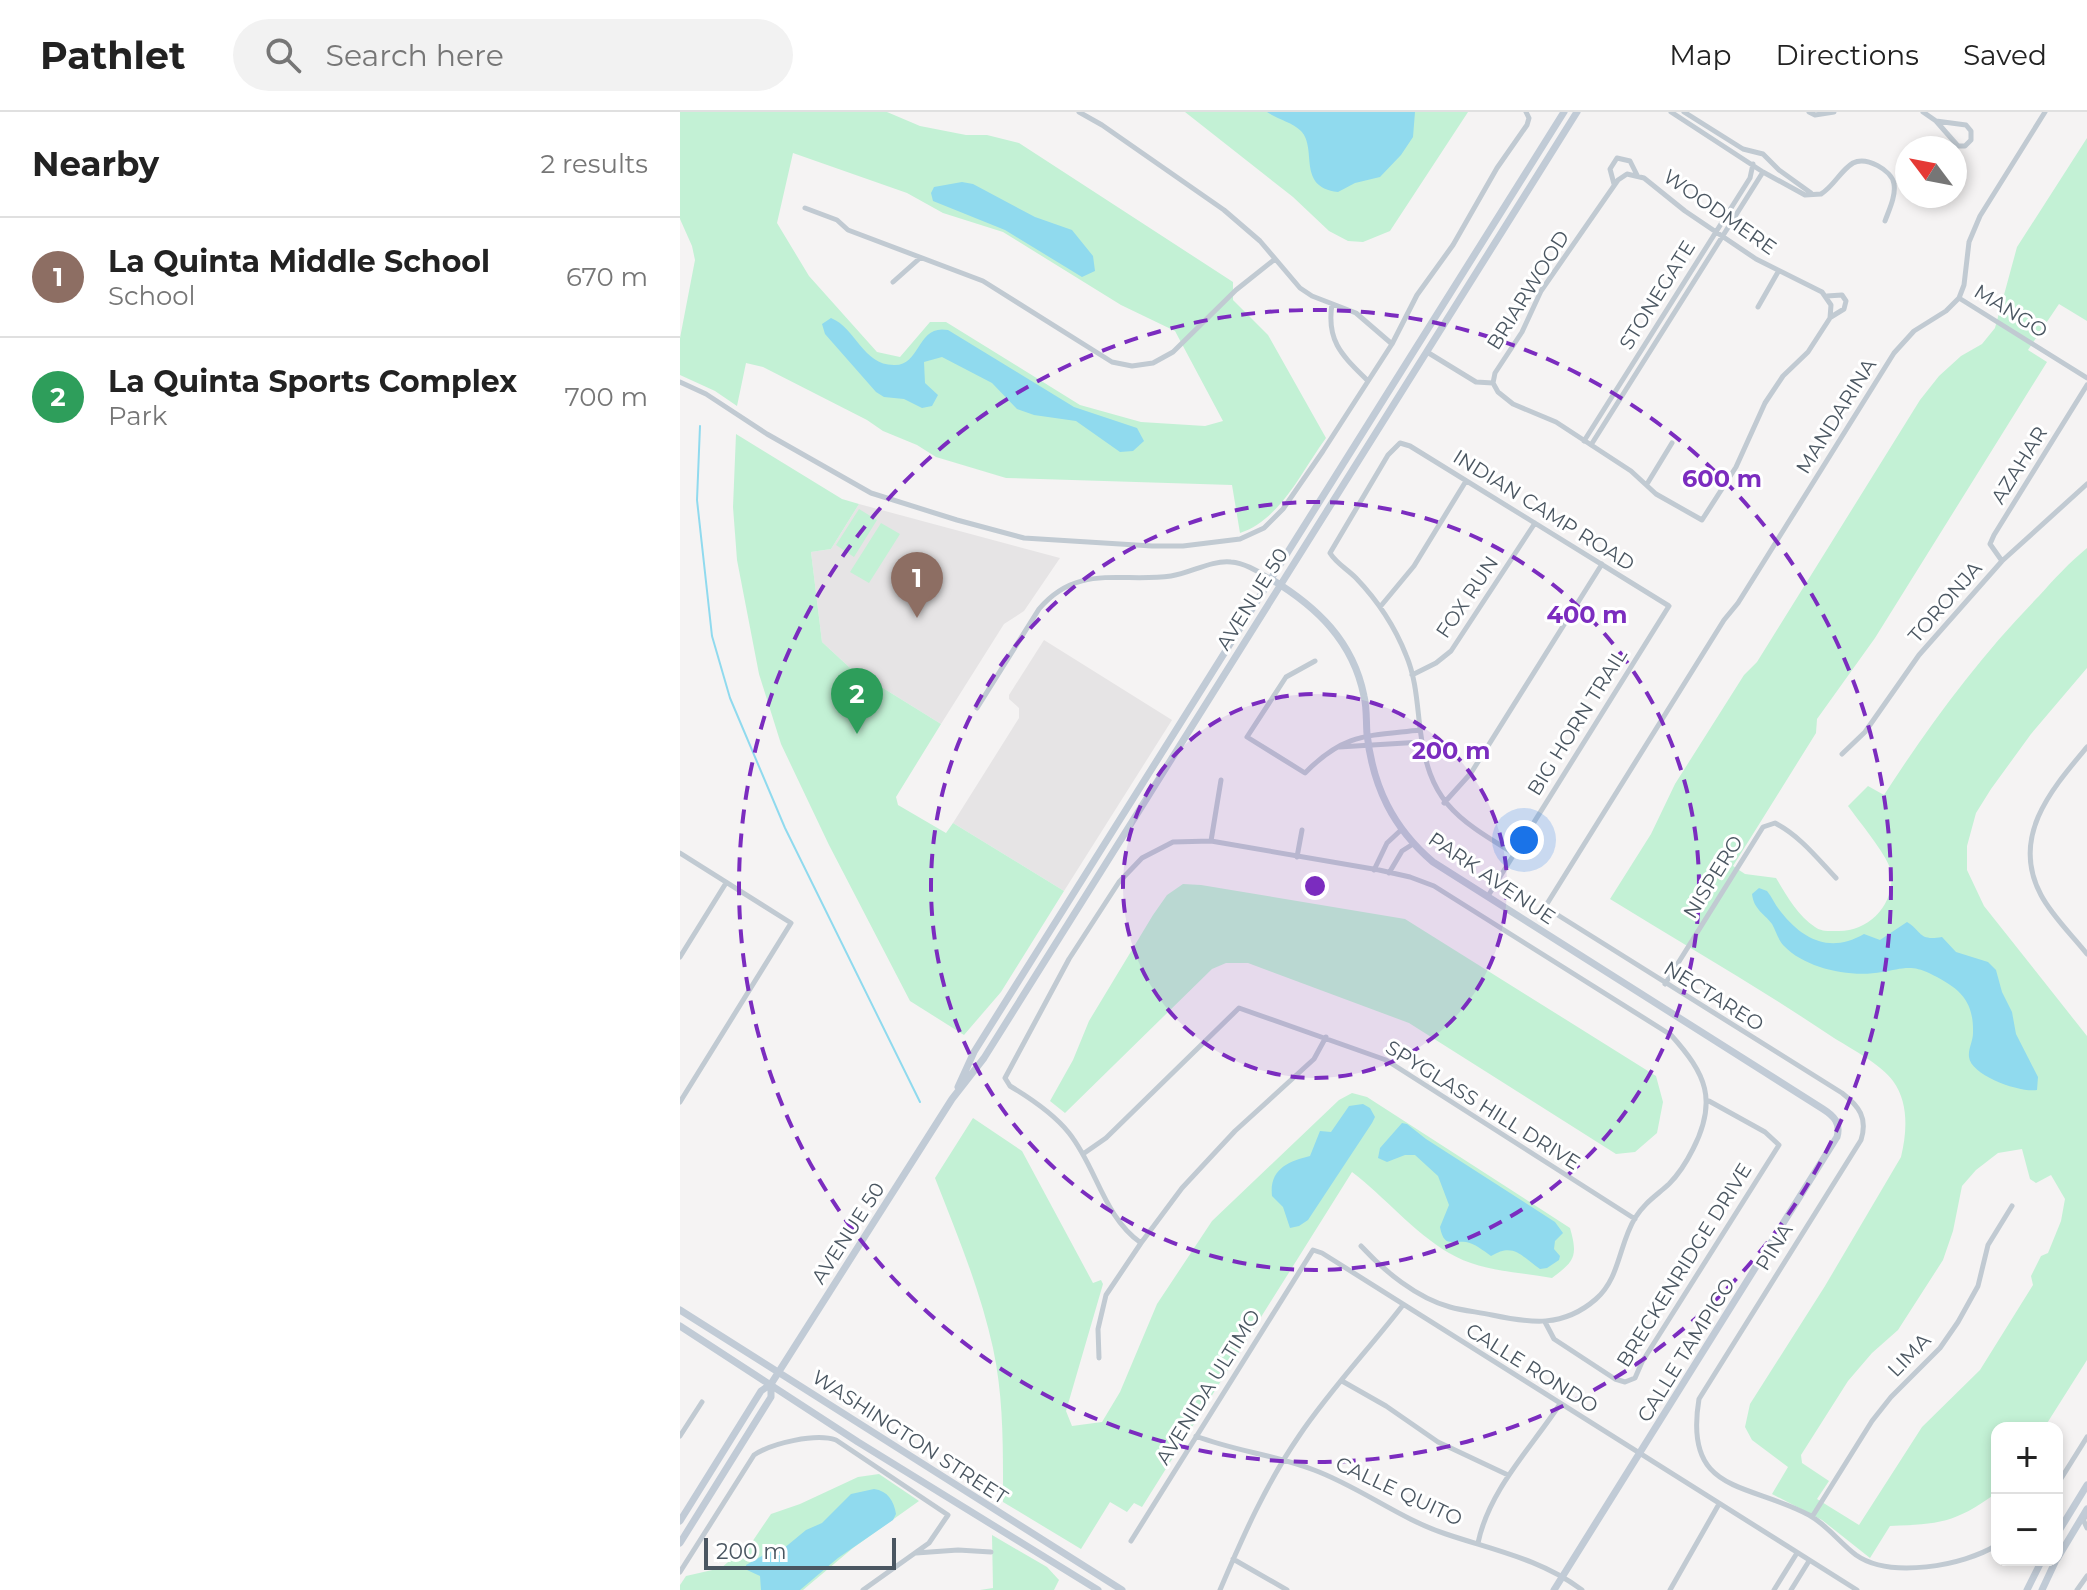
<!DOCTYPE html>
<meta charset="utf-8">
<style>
body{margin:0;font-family:Montserrat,sans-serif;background:#f2f2f2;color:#222}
.controls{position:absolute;right:24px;bottom:24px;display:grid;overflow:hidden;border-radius:16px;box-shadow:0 4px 12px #0003}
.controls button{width:72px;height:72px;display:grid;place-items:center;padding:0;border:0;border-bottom:2px solid #e0e0e0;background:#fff;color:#222;font:40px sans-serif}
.compass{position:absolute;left:1215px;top:24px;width:72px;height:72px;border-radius:50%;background:#fff;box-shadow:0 4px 12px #0003;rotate:302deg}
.scale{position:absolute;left:24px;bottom:20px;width:192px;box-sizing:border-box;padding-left:8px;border:4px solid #4a5661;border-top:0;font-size:22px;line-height:28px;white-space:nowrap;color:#4a5661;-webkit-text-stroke:6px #fff;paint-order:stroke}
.you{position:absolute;left:844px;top:728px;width:28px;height:28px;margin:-20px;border:6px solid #fff;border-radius:50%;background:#1a73e8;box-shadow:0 0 0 12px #1a73e833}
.badge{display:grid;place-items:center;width:52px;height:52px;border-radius:50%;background:#1a73e8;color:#fff;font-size:26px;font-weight:700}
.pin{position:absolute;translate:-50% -66px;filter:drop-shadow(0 2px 4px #0008)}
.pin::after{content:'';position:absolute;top:42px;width:28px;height:24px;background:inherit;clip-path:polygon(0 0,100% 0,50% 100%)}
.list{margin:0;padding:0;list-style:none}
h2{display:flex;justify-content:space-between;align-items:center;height:104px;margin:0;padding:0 32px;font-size:34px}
h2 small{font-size:26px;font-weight:400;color:#767676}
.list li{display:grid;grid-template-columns:52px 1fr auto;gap:24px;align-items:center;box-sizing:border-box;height:120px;padding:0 32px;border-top:2px solid #e0e0e0}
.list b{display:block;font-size:30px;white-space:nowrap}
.list p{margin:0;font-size:26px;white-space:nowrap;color:#767676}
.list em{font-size:26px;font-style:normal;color:#767676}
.icon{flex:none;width:44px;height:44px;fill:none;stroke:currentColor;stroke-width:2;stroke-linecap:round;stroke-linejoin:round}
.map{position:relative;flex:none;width:1407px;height:1478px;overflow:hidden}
header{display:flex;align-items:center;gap:48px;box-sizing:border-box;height:112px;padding:0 40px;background:#fff;border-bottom:2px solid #e0e0e0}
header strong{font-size:38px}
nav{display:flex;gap:44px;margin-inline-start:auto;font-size:28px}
.search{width:560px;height:72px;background:#f2f2f2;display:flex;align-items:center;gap:20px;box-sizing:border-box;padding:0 28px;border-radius:44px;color:#767676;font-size:30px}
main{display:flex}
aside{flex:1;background:#fff}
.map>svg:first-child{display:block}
</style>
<header>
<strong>Pathlet</strong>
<div class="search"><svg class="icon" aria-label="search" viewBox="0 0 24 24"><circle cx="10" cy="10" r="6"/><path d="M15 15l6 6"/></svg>Search here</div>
<nav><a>Map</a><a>Directions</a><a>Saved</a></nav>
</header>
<main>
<aside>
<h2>Nearby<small>2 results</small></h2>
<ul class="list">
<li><span class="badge" style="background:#8d6e63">1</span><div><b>La Quinta Middle School</b><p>School</p></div><em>670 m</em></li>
<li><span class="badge" style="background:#2e9e5b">2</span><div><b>La Quinta Sports Complex</b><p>Park</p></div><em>700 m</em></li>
</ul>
</aside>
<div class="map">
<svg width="1407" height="1478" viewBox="0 0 1407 1478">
<rect width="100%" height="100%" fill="#f5f3f3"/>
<!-- education -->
<path fill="#e6e4e5" d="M179 392 380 446 344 499 324 512 261 612 169 555 142 530 131 440 151 437Z
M364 528 492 608 384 779 273 711 339 606V596L329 587V583Z"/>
<!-- green -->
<path fill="#c3f1d5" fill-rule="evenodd" d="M0 0H207L240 14 286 23H307L339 31 553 170V188L588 223 646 326C621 360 601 407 560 421L552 373 326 366 256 345 237 333 203 319 187 308 83 255 66 251 57 294 35 279 0 263V226L15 148 12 134 0 107ZM113 41 227 81 263 101 323 120 441 193 495 219 543 309 525 314 461 310 400 293 266 210H250L220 245 197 240 129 164 97 111Z
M505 0H788L710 119 683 130 668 129 649 119 613 85Z
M1407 26V209L1379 192 1348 238 1367 250 1195 526 1137 607 1136 621 1053 754 1065 762 1096 766C1107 784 1117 803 1135 815 1142 820 1150 819 1159 819 1191 819 1218 789 1210 756 1206 742 1178 708 1168 694L1188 674 1204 683C1250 612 1300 544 1359 484 1374 467 1390 450 1407 436V556L1351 622 1311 677 1296 701 1287 734V758L1304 794 1407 924V1248L1364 1316H1317L1315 1382C1275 1411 1259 1412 1210 1414L1190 1446 1142 1408 1092 1382 1108 1355 1072 1328 1065 1315 1070 1292 1145 1174 1221 1045C1227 1020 1229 991 1213 969 1202 953 1170 936 1154 926 1081 877 1005 833 930 787L971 722 995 672 1064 563 1077 550 1240 288 1259 264 1281 244 1302 232 1315 216 1337 135ZM1342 1037 1350 1067 1356 1071 1371 1063 1385 1087 1381 1109 1368 1141 1361 1144 1351 1164 1353 1173 1300 1258 1242 1315 1179 1413 1137 1387 1149 1369 1122 1351 1121 1343 1168 1269 1192 1241 1218 1218 1263 1148 1273 1119 1282 1074 1296 1058 1318 1041Z
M56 322 162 387 179 392 151 437 131 440 142 530 169 555 261 612 216 685 218 693 266 721 273 711 384 779 321 880 284 923 230 889 149 733 101 632 79 562 57 448 53 395Z
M179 397 197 408 174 445 156 433Z
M201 411 220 422 189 471 170 460Z
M503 772 521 773 725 807 976 964 983 990 977 1021 955 1040 936 1042 729 911 568 851H546L532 857 385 1001 370 989 393 948 409 909 473 803 487 783Z
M672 981 687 985 890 1116C898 1144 895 1149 872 1166 838 1160 799 1159 769 1141 733 1120 705 1085 672 1060L462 1395 454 1391 447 1400 430 1390 401 1437 323 1390C323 1339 324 1287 313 1236 300 1177 277 1122 255 1066L293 1006 342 1039 413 1171 421 1168 423 1172 386 1299 392 1314 422 1310 440 1280 477 1192 532 1109 659 988Z
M199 1362 239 1389 173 1436 123 1478H0V1473L6 1464 41 1456 72 1430 91 1402 120 1392 178 1365Z
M312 1423 367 1455 379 1468 374 1478H300L313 1476Z"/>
<!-- water -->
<path fill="#90daee" d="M587 0H735L733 25 721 43 700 65 675 71 658 80C616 75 638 37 621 19 612 10 597 7 587 0Z
M282 70 293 72 355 105 392 118 413 144 415 159 402 165 325 118 253 89 251 81 254 75Z
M151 206C176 216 183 254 215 253 241 253 237 212 268 218L394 295 457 316 464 329 453 339 440 340 396 309 354 303 337 297 312 271 262 245 244 250 245 271 258 283 252 294 242 296 224 287 204 285 196 280 145 222 142 212Z
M1079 776 1087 779C1092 785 1095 793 1101 800 1124 829 1151 841 1184 822L1200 828 1227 810C1243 820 1238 829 1262 825L1276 840 1308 850 1316 858 1322 880 1332 900 1336 922 1358 965 1357 978C1341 981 1291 964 1289 945 1288 937 1293 929 1293 921 1294 886 1277 875 1249 861 1231 852 1220 857 1202 860 1172 866 1126 857 1104 834 1098 828 1096 819 1092 812 1084 801 1074 798 1072 782Z
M683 992 690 996 695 1005 692 1011 628 1108 619 1114 610 1116 603 1095 592 1084C589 1057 609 1049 630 1044L640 1019 651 1020 669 994Z
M722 1011 727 1012 746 1027 875 1110 883 1121 875 1129 874 1137 880 1144 879 1148 867 1156 860 1157C841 1144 834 1130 811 1144 804 1139 794 1131 786 1130 771 1128 764 1136 760 1115L769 1093 758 1064 735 1043H725L707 1050 698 1046 700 1036Z
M194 1377C208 1379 214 1389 216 1402L213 1408 158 1446 120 1478H81L80 1464 67 1458 66 1453 87 1441 103 1437 126 1418 142 1411 171 1382Z"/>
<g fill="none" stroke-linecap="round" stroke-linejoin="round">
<!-- stream -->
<path stroke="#90daee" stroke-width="2" d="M20 314 17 388 32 524 50 586 105 716 240 990"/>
<!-- street -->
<path stroke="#c1cad2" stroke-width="5" d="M399 0 422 13 544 98 580 129 620 176 632 184 676 201 712 232
M991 0 1083 60 1125 83 1141 82C1154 74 1160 59 1173 51 1186 44 1212 58 1214 72 1216 84 1209 98 1205 109
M1004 0 1063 37 1083 42 1099 58 1131 81
M1129 0 1135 3 1154 0
M1243 0 1256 9 1278 34H1285L1291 28V19L1286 13 1256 9
M947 62 964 66 1005 99 1076 147 1142 180 1151 193 1150 206 1128 240 1103 264 1085 291 1056 355 1022 408 976 382 951 359 876 310 833 292 818 280 813 271 815 261 842 220 861 179 938 68Z
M934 72 930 57 937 46 950 49 957 63
M125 96 157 108 168 118 303 169 432 250 452 254 473 251 493 240 556 178 595 147
M213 170 240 146
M1147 184 1162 183 1166 189 1164 197 1151 205
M1279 186 1407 266
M652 192C646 230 663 244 688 269
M1078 195 1098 160
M747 240 796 270 813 271
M0 270 26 282 87 322 191 381 277 408 344 426 472 434H503L560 427 584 416 603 397 643 339 712 232 737 183 773 133 817 56 847 13 849 6 846 0
M904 329 1070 66 1073 52
M911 333 1083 60
M967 372 992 331
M1322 449 1310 432 1314 423 1407 273
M700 495 734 454 786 369
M635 549 606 565 567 625 625 661C664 621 687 624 740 618
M732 563 756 551 771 539 855 411
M297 596 359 497C398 451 441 471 491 464 511 461 531 448 551 450 565 451 579 460 591 467
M659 635 742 630
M1407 635C1371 678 1330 725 1361 783 1372 804 1392 823 1407 842
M1162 642 1185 620 1239 543 1322 449 1407 372
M764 691 791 661 922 452
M531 729 541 668
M0 741 111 811 0 990
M617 745 622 718
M694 758 707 731 721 718
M709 761 722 739 733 732
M808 784 989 494 730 334 720 331 708 343 650 441C656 451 667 457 676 466 697 488 715 515 726 543 736 566 737 592 740 616 749 689 774 705 833 741
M0 845 46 771
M985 872 1083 715 1095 711C1120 724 1137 746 1156 766
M403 1042 426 1026 559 896 706 948 955 1107
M461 1131C423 1104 417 1056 389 1021 374 1002 350 986 330 974L325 966 389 847 439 770 462 746 493 730 531 729 699 758 730 765 754 774 991 923C1026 962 1038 988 1013 1037 1007 1049 999 1062 989 1072 977 1083 964 1091 955 1106 939 1132 940 1166 916 1187 883 1216 850 1211 812 1203 799 1200 784 1199 770 1195 737 1186 704 1159 681 1134
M865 1210 874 1227 935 1267 945 1270 955 1266 962 1250 1099 1033 1085 1020 1029 989
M419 1246 418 1217 426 1183 461 1131 502 1076 555 1019 634 947 646 925
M662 1269 706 1294 758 1330 828 1363
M0 1324 22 1290
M516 1324C554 1339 596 1343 634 1358 680 1375 720 1407 766 1422 813 1438 861 1447 902 1478
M1377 1373 1407 1325
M1132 1405 1192 1309 1211 1285 1260 1236 1278 1210 1298 1174 1308 1133 1332 1094
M1407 1405H1402L1407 1416
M451 1429 633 1138 642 1141 1177 1478
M798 1431C809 1378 851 1336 880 1292
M1317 1433C1283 1454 1210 1467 1176 1443 1160 1431 1147 1413 1129 1403 1067 1370 1003 1382 1019 1287L1181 1028C1188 1006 1179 994 1162 981L865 795 1044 508 1058 491 1214 241 1234 219 1266 199 1279 186 1284 173 1289 130 1300 104 1365 0
M236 1441 278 1438 311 1440
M553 1447 607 1478
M0 1460 74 1343C92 1331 136 1321 156 1328L268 1403 249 1431 183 1478
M540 1478C563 1424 586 1372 619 1324 650 1278 689 1237 723 1193
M990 1478 1039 1392
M1094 1478 1117 1441
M1111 1478 1129 1449
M1397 1478 1407 1464"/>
<!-- secondary -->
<path stroke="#c1cbd6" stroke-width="7" d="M591 467C637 495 673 529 684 584 687 596 686 609 687 622 693 675 713 716 753 750L1143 997C1154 1004 1161 1011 1157 1025L874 1478
M278 975 294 940 358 838 884 0
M0 1198 442 1478
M0 1214 178 1330 418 1478
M0 1409 81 1279 91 1272 272 987 304 946 897 0
M1377 1422 1407 1373
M0 1431 91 1285V1272
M1377 1447 1407 1397
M1347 1478 1362 1448
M1362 1478 1376 1448"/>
</g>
<!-- distance rings -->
<circle cx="635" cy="774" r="192" fill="#7b2cbf" fill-opacity=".12"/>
<g fill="none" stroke="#7b2cbf" stroke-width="4" stroke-dasharray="14 10">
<circle cx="635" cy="774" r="192"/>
<circle cx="635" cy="774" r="384"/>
<circle cx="635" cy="774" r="576"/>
</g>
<g text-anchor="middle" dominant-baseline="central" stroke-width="6" stroke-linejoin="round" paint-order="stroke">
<!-- street labels -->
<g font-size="20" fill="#4a5661" stroke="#fff">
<text transform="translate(1040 100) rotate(35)">WOODMERE</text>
<text transform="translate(848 178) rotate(-58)">BRIARWOOD</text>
<text transform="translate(977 183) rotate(-58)">STONEGATE</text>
<text transform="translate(1331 199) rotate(32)">MANGO</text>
<text transform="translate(1156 304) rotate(-58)">MANDARINA</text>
<text transform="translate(1339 353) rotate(-58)">AZAHAR</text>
<text transform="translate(864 398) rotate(32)">INDIAN CAMP ROAD</text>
<text transform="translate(787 485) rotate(-56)">FOX RUN</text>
<text transform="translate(572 487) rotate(-58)">AVENUE 50</text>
<text transform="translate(1265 490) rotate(-49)">TORONJA</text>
<text transform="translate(897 610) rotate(-58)">BIG HORN TRAIL</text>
<text transform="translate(1033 765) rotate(-58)">NISPERO</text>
<text transform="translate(812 766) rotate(34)">PARK AVENUE</text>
<text transform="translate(1034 884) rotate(32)">NECTAREO</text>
<text transform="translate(803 993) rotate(32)">SPYGLASS HILL DRIVE</text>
<text transform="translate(168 1121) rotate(-57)">AVENUE 50</text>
<text transform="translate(1094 1135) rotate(-58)">PINA</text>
<text transform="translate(1004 1153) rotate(-58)">BRECKENRIDGE DRIVE</text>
<text transform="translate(1006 1238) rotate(-58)">CALLE TAMPICO</text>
<text transform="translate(1229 1243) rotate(-46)">LIMA</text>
<text transform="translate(852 1256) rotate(32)">CALLE RONDO</text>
<text transform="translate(528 1275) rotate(-58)">AVENIDA ULTIMO</text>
<text transform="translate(230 1325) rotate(33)">WASHINGTON STREET</text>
<text transform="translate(719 1379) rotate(25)">CALLE QUITO</text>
</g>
</g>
<circle cx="635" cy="774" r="12" fill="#7b2cbf" stroke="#fff" stroke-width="4"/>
<g font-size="24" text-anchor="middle" font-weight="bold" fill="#7b2cbf" stroke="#fff" stroke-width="6" stroke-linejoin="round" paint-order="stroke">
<text x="1042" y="375">600 m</text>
<text x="907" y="511">400 m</text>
<text x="771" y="647">200 m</text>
</g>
</svg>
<div class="controls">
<button>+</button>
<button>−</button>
</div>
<svg class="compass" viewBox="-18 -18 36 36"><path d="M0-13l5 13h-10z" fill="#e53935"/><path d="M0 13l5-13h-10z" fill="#767676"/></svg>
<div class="scale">200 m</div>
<div class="you"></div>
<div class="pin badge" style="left:237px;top:506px;background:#8d6e63">1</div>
<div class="pin badge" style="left:177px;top:622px;background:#2e9e5b">2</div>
</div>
</main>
